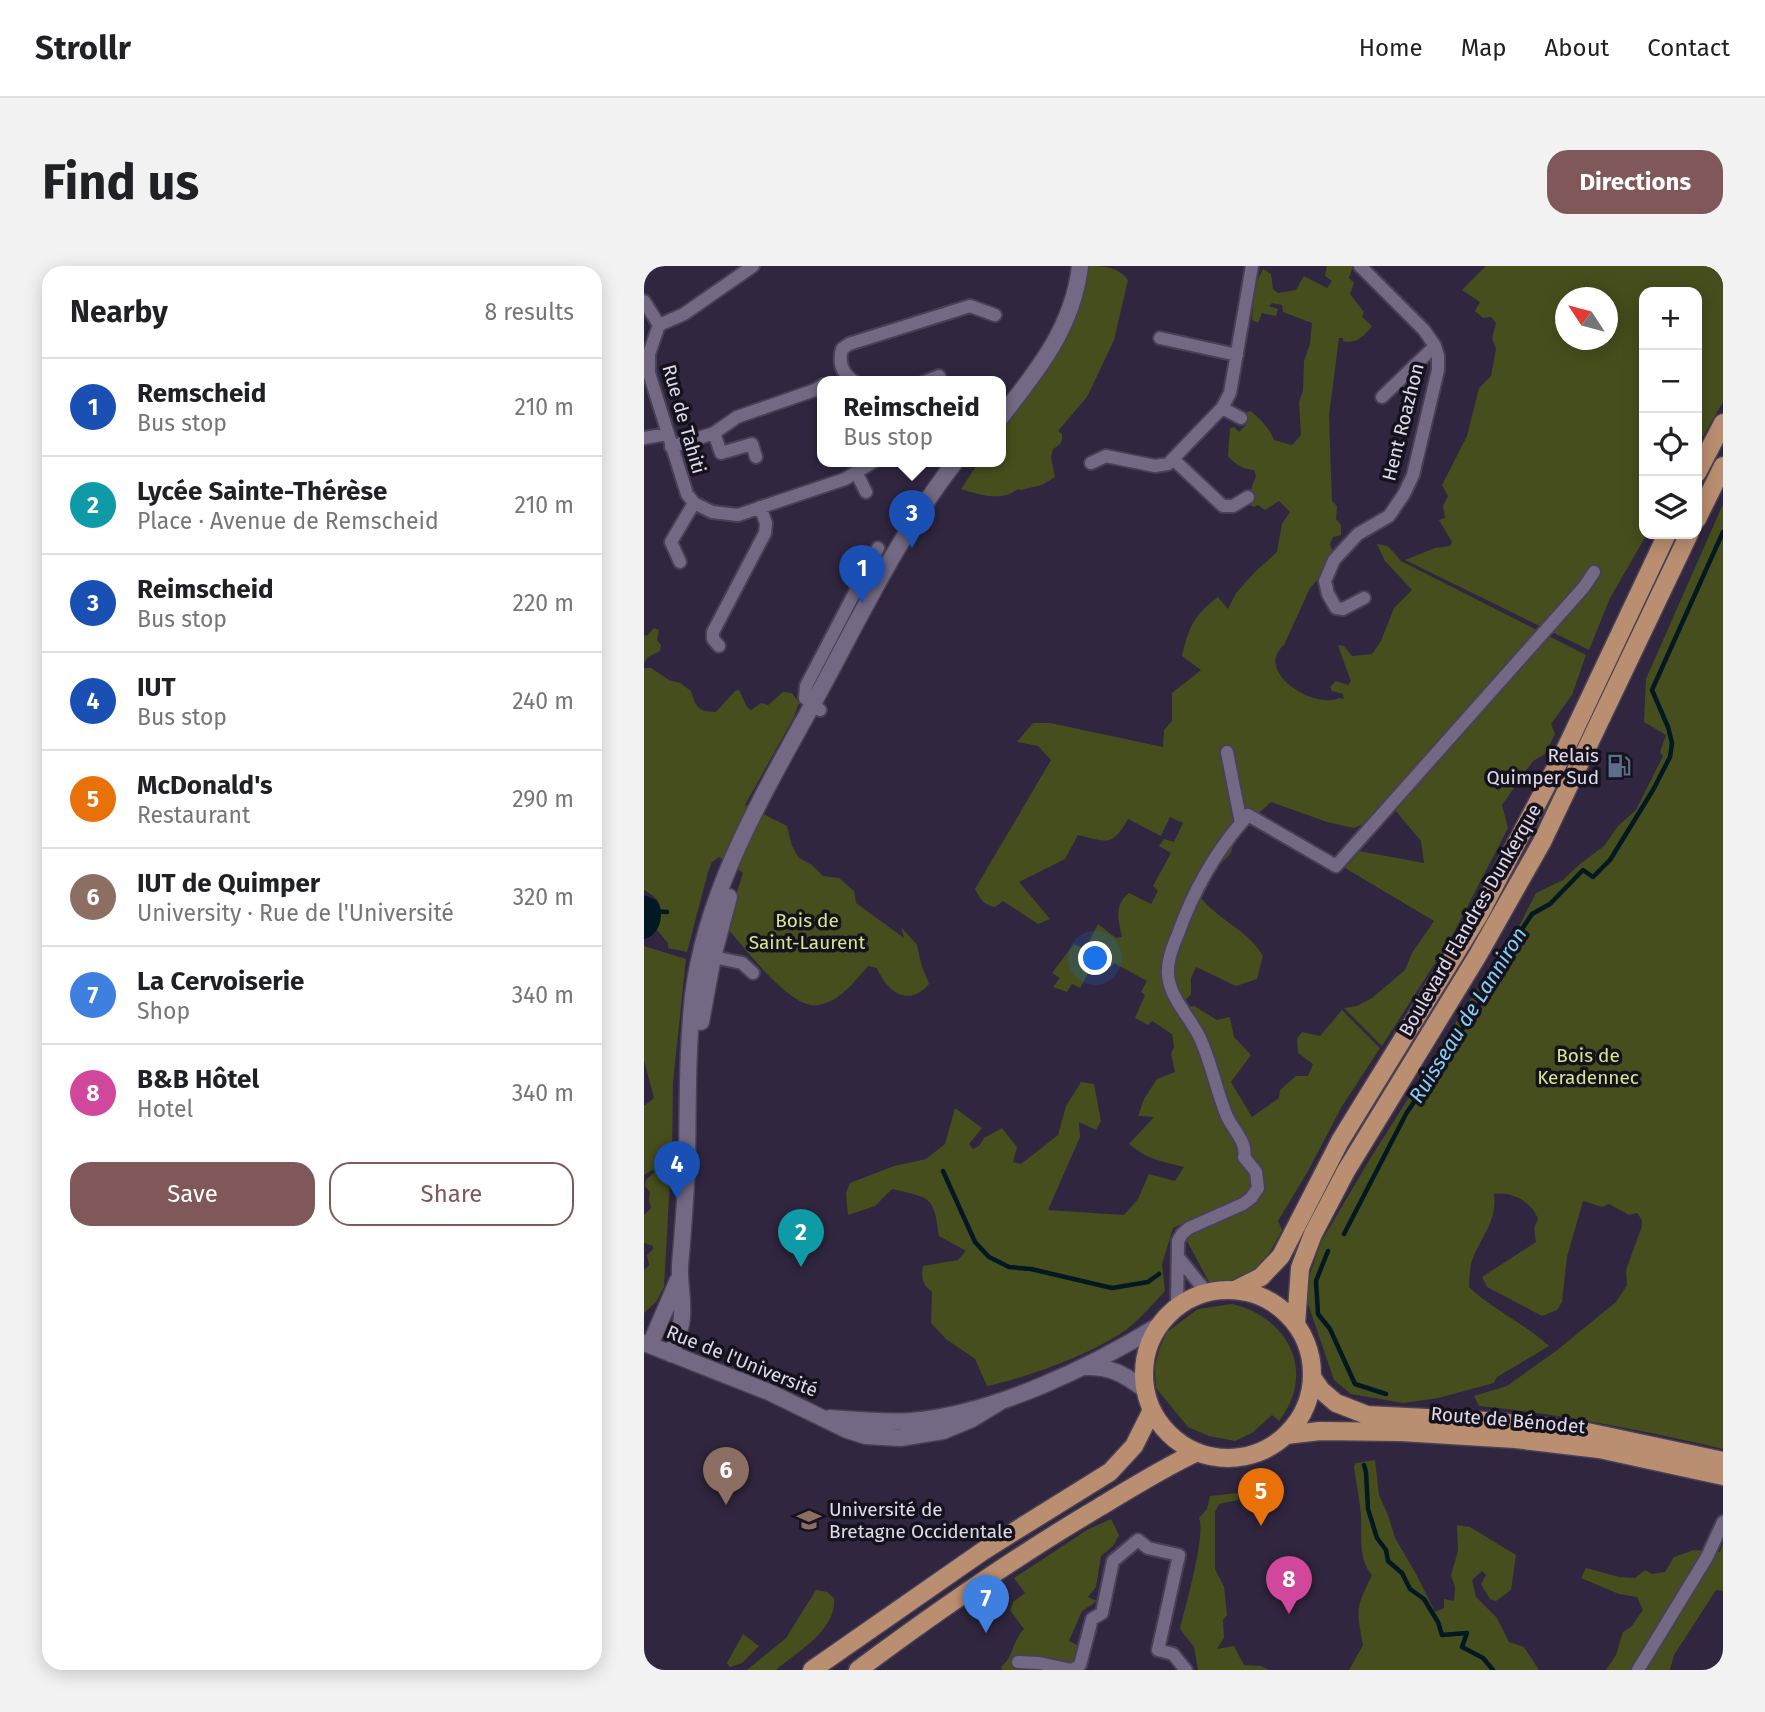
<!DOCTYPE html>
<meta charset="utf-8">
<style>
body{margin:0;font-family:"Fira Sans",sans-serif;background:#f2f2f2;color:#202124}
.controls{position:absolute;right:21px;top:21px;display:grid;overflow:hidden;border-radius:14px;box-shadow:0 4px 18px #0003}
.controls button{width:63px;height:63px;display:grid;place-items:center;padding:0;border:0;border-bottom:2px solid #e0e0e0;background:#fff;color:#202124;font:35px sans-serif}
.compass{position:absolute;left:911px;top:21px;width:63px;height:63px;border-radius:50%;background:#fff;box-shadow:0 4px 18px #0003;rotate:306deg}
.you{position:absolute;left:452px;top:693px;width:24px;height:24px;margin:-18px;border:5px solid #fff;border-radius:50%;background:#1a73e8;box-shadow:0 0 0 10px #1a73e833}
.badge{display:grid;place-items:center;width:46px;height:46px;border-radius:50%;background:#805859;color:#fff;font-size:23px;font-weight:700}
.pin{position:absolute;translate:-50% -58px;filter:drop-shadow(0 2px 4px #0008)}
.pin::after{content:'';position:absolute;top:37px;width:24px;height:21px;background:inherit;clip-path:polygon(0 0,100% 0,50% 100%)}
.popup{position:absolute;left:173px;top:110px;width:189px;height:91px;box-sizing:border-box;display:grid;place-content:center;border-radius:14px;background:#fff;filter:drop-shadow(0 2px 5px #0005);font-size:23px;white-space:nowrap;color:#757577}
.popup b{font-size:26px;color:#202124}
.popup::after{content:'';position:absolute;left:50%;top:100%;margin-left:-14px;border:14px solid transparent;border-top-color:#fff}
.list{margin:0;padding:0;list-style:none}
h2{display:flex;justify-content:space-between;align-items:center;height:91px;margin:0;padding:0 28px;font-size:30px}
h2 small{font-size:23px;font-weight:400;color:#757577}
.list li{display:grid;grid-template-columns:46px 1fr auto;gap:21px;align-items:center;box-sizing:border-box;height:98px;padding:0 28px;border-top:2px solid #e0e0e0}
.list b{display:block;font-size:26px;white-space:nowrap}
.list p{margin:0;font-size:23px;white-space:nowrap;color:#757577}
.list em{font-size:23px;font-style:normal;color:#757577}
.actions{display:flex;gap:14px;padding:21px 28px}
.actions a{flex:1;padding:16px 0;border:2px solid #805859;border-radius:21px;text-align:center;font-size:24px;color:#805859}
.actions .main{background:#805859;color:#fff}
.icon{flex:none;width:38px;height:38px;fill:none;stroke:currentColor;stroke-width:2;stroke-linecap:round;stroke-linejoin:round}
.map{position:relative;flex:none;width:1079px;height:1404px;overflow:hidden;border-radius:21px}
header{display:flex;align-items:center;gap:42px;box-sizing:border-box;height:98px;padding:0 35px;background:#fff;border-bottom:2px solid #e0e0e0}
header strong{font-size:33px}
nav{display:flex;gap:38px;margin-inline-start:auto;font-size:24px}
.intro{display:flex;align-items:center;justify-content:space-between;box-sizing:border-box;height:168px;padding:0 42px}
h1{margin:0;font-size:49px}
.button{padding:18px 32px;border-radius:21px;background:#805859;color:#fff;font-size:24px;font-weight:700}
main{display:flex;gap:42px;padding:0 42px}
aside{flex:1;background:#fff;border-radius:21px;box-shadow:0 4px 18px #0003}
.map>svg:first-child{display:block}
</style>
<header>
<strong>Strollr</strong>
<nav><a>Home</a><a>Map</a><a>About</a><a>Contact</a></nav>
</header>
<div class="intro"><h1>Find us</h1><a class="button">Directions</a></div>
<main>
<aside>
<h2>Nearby<small>8 results</small></h2>
<ul class="list">
<li><span class="badge" style="background:#1a4fb4">1</span><div><b>Remscheid</b><p>Bus stop</p></div><em>210 m</em></li>
<li><span class="badge" style="background:#0f9aa8">2</span><div><b>Lycée Sainte-Thérèse</b><p>Place · Avenue de Remscheid</p></div><em>210 m</em></li>
<li><span class="badge" style="background:#1a4fb4">3</span><div><b>Reimscheid</b><p>Bus stop</p></div><em>220 m</em></li>
<li><span class="badge" style="background:#1a4fb4">4</span><div><b>IUT</b><p>Bus stop</p></div><em>240 m</em></li>
<li><span class="badge" style="background:#e8710a">5</span><div><b>McDonald's</b><p>Restaurant</p></div><em>290 m</em></li>
<li><span class="badge" style="background:#8d6e63">6</span><div><b>IUT de Quimper</b><p>University · Rue de l'Université</p></div><em>320 m</em></li>
<li><span class="badge" style="background:#3f7fe0">7</span><div><b>La Cervoiserie</b><p>Shop</p></div><em>340 m</em></li>
<li><span class="badge" style="background:#d1479c">8</span><div><b>B&amp;B Hôtel</b><p>Hotel</p></div><em>340 m</em></li>
</ul>
<div class="actions"><a class="main">Save</a><a>Share</a></div>
</aside>
<div class="map">
<svg width="1079" height="1404" viewBox="0 0 1079 1404">
<rect width="100%" height="100%" fill="#30263f"/>
<!-- green -->
<path fill="#464e1d" fill-rule="evenodd" d="M440 0C458 0 474 0 484 14L470 74 443 131 414 165 418 168C419 177 416 179 409 183L407 191 411 211 398 219 377 224 374 223C357 236 337 229 317 223L335 196H357V162L392 113 403 106 404 98Z
M683 0H709L705 12 710 17 706 28 720 46 718 51 728 60C720 70 713 78 699 75V72H695L685 150 688 235 693 240 692 253 697 259V269L689 271 686 278 689 286C682 296 675 315 666 322L640 379C609 405 670 444 695 432L700 433 699 428 688 425 686 421 692 415 704 419 707 415C703 404 698 392 694 379L700 380 708 390 728 388 737 375 750 342 768 324 741 295 733 278 744 280 757 295 942 389 928 429 907 458 911 468 901 488 889 495 858 539 864 562 807 672 738 780 700 742 713 740 728 732 761 704 768 687 790 655 701 602 715 585 780 597 777 575 751 544 710 562 683 556 627 536 591 569 587 587 566 608 554 628C572 654 604 663 619 690L613 713 592 720 552 701 547 712V728L540 736 543 741 550 740 573 754 586 751 590 771 607 789 587 816 608 851 635 832 636 824 652 810H664L669 798 654 787 653 773 658 766 676 770 698 744 736 782 697 842 664 905 634 955 638 964C621 997 607 1018 566 1018L543 975 549 964 542 956 529 962 518 998 521 1025C509 1038 497 1052 483 1063 451 1087 382 1112 343 1120L331 1093 302 1073 287 1057 288 1026C278 1018 277 1013 279 1000L314 994 322 985 295 970C290 929 286 932 248 923L231 940 204 949 202 927 206 917 250 900 282 893 301 878 311 842 338 862 325 878 329 883 335 880 340 872 358 862 373 881 369 896 377 898 414 869 422 840 437 816 450 818 457 855 452 864 435 856 436 871 404 944 480 949 494 933 505 908 531 915 540 901C517 895 504 894 485 878L510 851 494 850 500 833 513 813 531 806 527 788 530 781 528 768 508 755 504 759 491 752 501 729 497 726 503 715 470 697 467 701 456 696 452 703 447 702 436 722 428 718 423 726 409 721 416 712 408 707 430 678 441 683 454 658 472 672 478 671C474 655 470 638 485 627L507 638 514 625 509 620 527 587 515 580 520 573 530 576 539 557 526 551 517 570 484 553C469 581 462 576 434 569L421 593 375 616 406 653 394 658 359 635 351 641C339 639 336 632 331 623L407 494 394 480 373 476 389 457H406L519 481 520 464 528 455V427L557 404 538 390C545 361 549 350 574 331L584 343 592 327 612 305 633 286 638 258 646 246 635 235 621 244 614 239 610 241 606 239 608 220 612 210 610 204C598 203 592 199 584 190L586 162 590 161 595 166 602 159 598 156 600 148 606 145C615 151 627 164 630 174L648 179 657 169 655 136 659 125 660 95 666 78 668 57 639 46 638 39 628 37 625 40 634 43 632 50 618 47 614 57 608 54 610 21 619 3 627 8 629 23 634 27 652 24 660 10 683 22 688 15 681 10Z
M842 0H1079V136L1053 181V26H1000V268H1003L966 332 945 384 761 294 791 282 806 280 808 276 795 254 801 252 799 240 804 230 798 219 823 170 835 122 847 110 852 83 848 72 852 57 847 51 839 52 831 45 836 36 818 24ZM922 32H964V74H922Z
M1079 238V1183C998 1164 917 1148 835 1140L830 1130 863 1120 912 1085 972 1036 983 1019 982 1004 998 960V954L993 947 985 949 965 938 958 941 939 935 923 991 918 1036 913 1044 898 1050 843 1021 838 1011 892 976 890 962 894 953C888 936 868 925 850 928 853 955 839 968 829 992 825 1001 826 1012 825 1021 849 1044 880 1057 905 1080L853 1111 850 1117 794 1132 759 1137 707 1128 690 1114 662 1032 664 1014 677 976 726 893 837 717 873 664 892 627 919 614 936 598 960 580 974 560 992 544 1019 490 1016 486 1022 469 1000 456 1002 413Z
M10 362 15 364 13 374 17 379 16 385 4 391 0 397V369L3 370Z
M0 402H7L25 414 36 417 47 425 51 437 55 442 60 445 72 446 91 425 95 424 103 441 107 444 117 437 124 439 139 426 148 427 155 437 150 451 101 539 143 560 148 580 155 592 168 599 179 610 195 612 210 625 212 637 260 672 257 661 273 679 277 698 285 718C265 742 243 726 233 702L224 700C211 715 196 736 174 739 146 744 100 680 82 661L99 607 75 591 68 596 64 606 43 686 24 682V677L13 664C18 642 21 636 0 624Z
M0 680 42 693 29 816 28 893 20 901V907L26 913 20 1021 12 1036 0 1047V1004L5 999 3 989 9 983V980L0 977V949L7 942 5 934 6 926 1 920 2 914 11 906 8 904 0 909V840L10 832 0 794Z
M588 1038C644 1051 673 1106 635 1155L628 1149 608 1167 591 1175 565 1170 544 1161 512 1122 511 1100 516 1081 523 1066 554 1043Z
M731 1194 735 1229 744 1249 751 1272 771 1306 791 1346 800 1342V1333L810 1335 811 1321 807 1309 814 1285 813 1259 826 1261 872 1289 867 1324 852 1335 846 1333 837 1318 842 1309 838 1305 828 1314 832 1331 853 1352 865 1376 880 1381 895 1404H705L719 1379C712 1341 712 1343 728 1309 714 1294 718 1270 717 1250 716 1234 712 1217 710 1200L712 1197Z
M594 1227V1234L575 1238 571 1246V1303L580 1321 583 1349 579 1354 580 1372 573 1383 590 1380 600 1399 617 1400 625 1404H554L550 1381 536 1363C541 1341 562 1270 555 1252L563 1243 566 1230Z
M467 1253 475 1269 469 1280 457 1290 452 1321 444 1331 453 1335 438 1345 425 1375 437 1381 431 1399 417 1404H358L357 1401C370 1391 368 1375 380 1363L366 1344 369 1336 381 1327 370 1312 443 1264Z
M1079 1277V1325L1072 1324 1030 1389 1026 1404H962L972 1389 979 1366 987 1361 999 1344 993 1331 975 1328 937 1312 942 1302 975 1311 991 1312 1001 1304 1008 1308 1021 1306 1030 1291 1050 1284 1076 1286Z
M172 1324 183 1326 190 1332C193 1364 154 1385 132 1404H103L142 1372Z
M99 1368 115 1380 98 1397 86 1401 83 1397Z"/>
<!-- water -->
<path fill="#021822" d="M0 629 12 634C22 646 16 670 0 673Z"/>
<g fill="none" stroke-linecap="round" stroke-linejoin="round">
<!-- stream -->
<path stroke="#021822" stroke-width="4.5" d="M0 644 23 646
M299 905 331 976 345 991 365 1001 387 1003 468 1022 504 1016 515 1008
M700 968 762 848 839 732 850 706 888 648 906 638 939 604 949 611 966 594 1009 524 1026 491 1028 477 1024 461 1008 424 1079 266
M684 985 672 1015 674 1048 686 1063 711 1118 742 1128
M720 1199 722 1206 724 1243 733 1272 742 1284 744 1295 758 1307 766 1323 780 1333 794 1356 798 1369 823 1367 818 1381 839 1392 849 1404"/>
<!-- minor casing -->
<g stroke="#484054" stroke-width="16">
<path id="minor" d="M109 0 40 48 15 59 5 88V107L43 228 50 237 68 246 94 249 201 213 229 196
M716 0 780 64 791 80 738 131
M0 35 15 59
M516 72 593 89
M211 116C198 108 194 97 198 83L205 78 326 40 351 49
M280 116 295 110
M578 142 597 152
M70 167 77 187 108 178 112 191
M0 172 23 168
M27 181 70 167 93 151 171 124 179 119
M529 193 579 240H589L604 231
M447 197 462 190 511 200 524 198 578 142 586 127 608 0
M213 208 222 226
M36 296 27 276 50 237
M720 332 699 343 692 342 684 328 681 315 690 294 714 268 745 250 760 228 769 209 794 104V90L791 80
M75 380 69 373V366L121 267 122 257 116 241
M176 444 161 432 162 420 234 282
M597 557 604 549 692 600 940 321 950 306
M60 689 98 697 109 707
M534 991 563 1027
M533 1041 534 975 538 968 545 962 599 938 607 932 614 922 612 906 600 891C604 876 587 862 582 848 572 823 567 796 556 772 547 753 529 735 525 715 521 700 528 682 534 668 549 626 568 591 597 557L583 486
M374 1396 395 1397 428 1404
M429 1404 436 1399 448 1353 458 1347 469 1295 494 1274 504 1282 535 1289 514 1384 529 1388 542 1404
M994 1404 1063 1291 1079 1256"/>
</g>
<!-- tertiary casing -->
<g stroke="#484054" stroke-width="19">
<path id="tertiary" d="M357 151C394 104 429 61 436 0
M57 756 69 691 85 631
M0 1077 125 1126 203 1164 222 1170 256 1172 299 1165 328 1153 356 1136
M6 1079 34 1014
M27 1088C31 1078 35 1068 37 1058 41 1039 35 1019 36 1000 39 965 42 930 43 894 44 839 43 785 49 730 63 614 130 511 184 410 223 337 260 262 311 196
M440 1101C466 1100 480 1108 500 1123
M186 1152C213 1154 240 1157 267 1155 350 1148 447 1101 517 1058"/>
</g>
<!-- primary casing -->
<g stroke="#484054" stroke-width="21">
<path id="primary" d="M1053 207 1079 157
M1053 253 1079 200
M591 1024 617 1011 637 990 696 875 835 649 922 482 1023 268
M500 1108a84 84 0 1 1 168 0a84 84 0 1 1-168 0Z
M652 1058 656 1002 669 968 702 905 834 689 898 576 1045 268
M668 1111 677 1124 692 1137 723 1149 842 1155 934 1164 1079 1195
M642 1169 676 1165 757 1166 871 1173 955 1183 1079 1210
M168 1404 339 1285 466 1206 490 1180 508 1144
M214 1404C292 1346 371 1291 454 1242 487 1222 519 1202 553 1186"/>
</g>
<!-- minor -->
<use href="#minor" stroke="#736985" stroke-width="12"/>
<!-- tertiary -->
<use href="#tertiary" stroke="#736985" stroke-width="16"/>
<!-- primary -->
<use href="#primary" stroke="#ba8e70" stroke-width="18"/>
</g>
<!-- icons -->
<defs>
<g id="fuel-bare" transform="scale(1.89)"><path d="M-5.5-6h7V0h2V4h1.3V-2.5L3-4.5l.8-.8L6-3V5H2.5V1h-1V6h-7ZM-4.2-4.7v3.2H.2V-4.7Z" fill="#5c6f8a" stroke="#16121d" stroke-width="2.5" paint-order="stroke"/></g>
<g id="university-bare" transform="scale(1.89)"><path d="M0-5L7-2L0 1L-7-2ZM-4 1L0 2.5L4 1V4Q0 6-4 4Z" fill="#8d6e63" stroke="#16121d" stroke-width="2.5" paint-order="stroke"/></g>
</defs>
<g fill-rule="evenodd">
<use href="#fuel-bare" x="975" y="500"/>
<use href="#university-bare" x="165" y="1254"/>
</g>
<g text-anchor="middle" dominant-baseline="central" stroke-width="7" stroke-linejoin="round" paint-order="stroke">
<!-- street labels -->
<g font-size="19" fill="#e0daea" stroke="#16121d">
<text transform="translate(40 153) rotate(74)">Rue de Tahiti</text>
<text transform="translate(759 156) rotate(-76)">Hent Roazhon</text>
<text transform="translate(826 654) rotate(-60)">Boulevard Flandres Dunkerque</text>
<text transform="translate(98 1095) rotate(22)">Rue de l'Université</text>
<text transform="translate(864 1154) rotate(5)">Route de Bénodet</text>
</g>
<!-- poi labels -->
<g font-size="19" fill="#e0daea" stroke="#16121d" text-anchor="end">
<text x="955" y="489">Relais<tspan x="955" dy="22">Quimper Sud</tspan></text>
<text x="185" y="1243" text-anchor="start">Université de<tspan x="185" dy="22">Bretagne Occidentale</tspan></text>
</g>
<!-- park labels -->
<g font-size="19" fill="#d6e88b" stroke="#16121d">
<text x="163" y="654">Bois de<tspan x="163" dy="22">Saint-Laurent</tspan></text>
<text x="944" y="789">Bois de<tspan x="944" dy="22">Keradennec</tspan></text>
</g>
<!-- water labels -->
<g font-size="21" font-style="italic" fill="#81d0f7" stroke="#16121d">
<text transform="translate(824 749) rotate(-58)">Ruisseau de Lanniron</text>
</g>
</g>
</svg>
<div class="controls">
<button>+</button>
<button>−</button>
<button><svg class="icon" aria-label="locate" viewBox="0 0 24 24"><circle cx="12" cy="12" r="6"/><path d="M12 2v4M12 18v4M2 12h4M18 12h4"/></svg></button>
<button><svg class="icon" aria-label="layers" viewBox="0 0 24 24"><path d="M12 4l9 5-9 5-9-5zM3 14l9 5 9-5"/></svg></button>
</div>
<svg class="compass" viewBox="-18 -18 36 36"><path d="M0-13l5 13h-10z" fill="#e53935"/><path d="M0 13l5-13h-10z" fill="#757577"/></svg>
<div class="you"></div>
<div class="pin badge" style="left:218px;top:337px;background:#1a4fb4">1</div>
<div class="pin badge" style="left:157px;top:1001px;background:#0f9aa8">2</div>
<div class="pin badge" style="left:268px;top:282px;background:#1a4fb4">3</div>
<div class="popup"><b>Reimscheid</b>Bus stop</div>
<div class="pin badge" style="left:33px;top:933px;background:#1a4fb4">4</div>
<div class="pin badge" style="left:617px;top:1260px;background:#e8710a">5</div>
<div class="pin badge" style="left:82px;top:1239px;background:#8d6e63">6</div>
<div class="pin badge" style="left:342px;top:1367px;background:#3f7fe0">7</div>
<div class="pin badge" style="left:645px;top:1348px;background:#d1479c">8</div>
</div>
</main>
